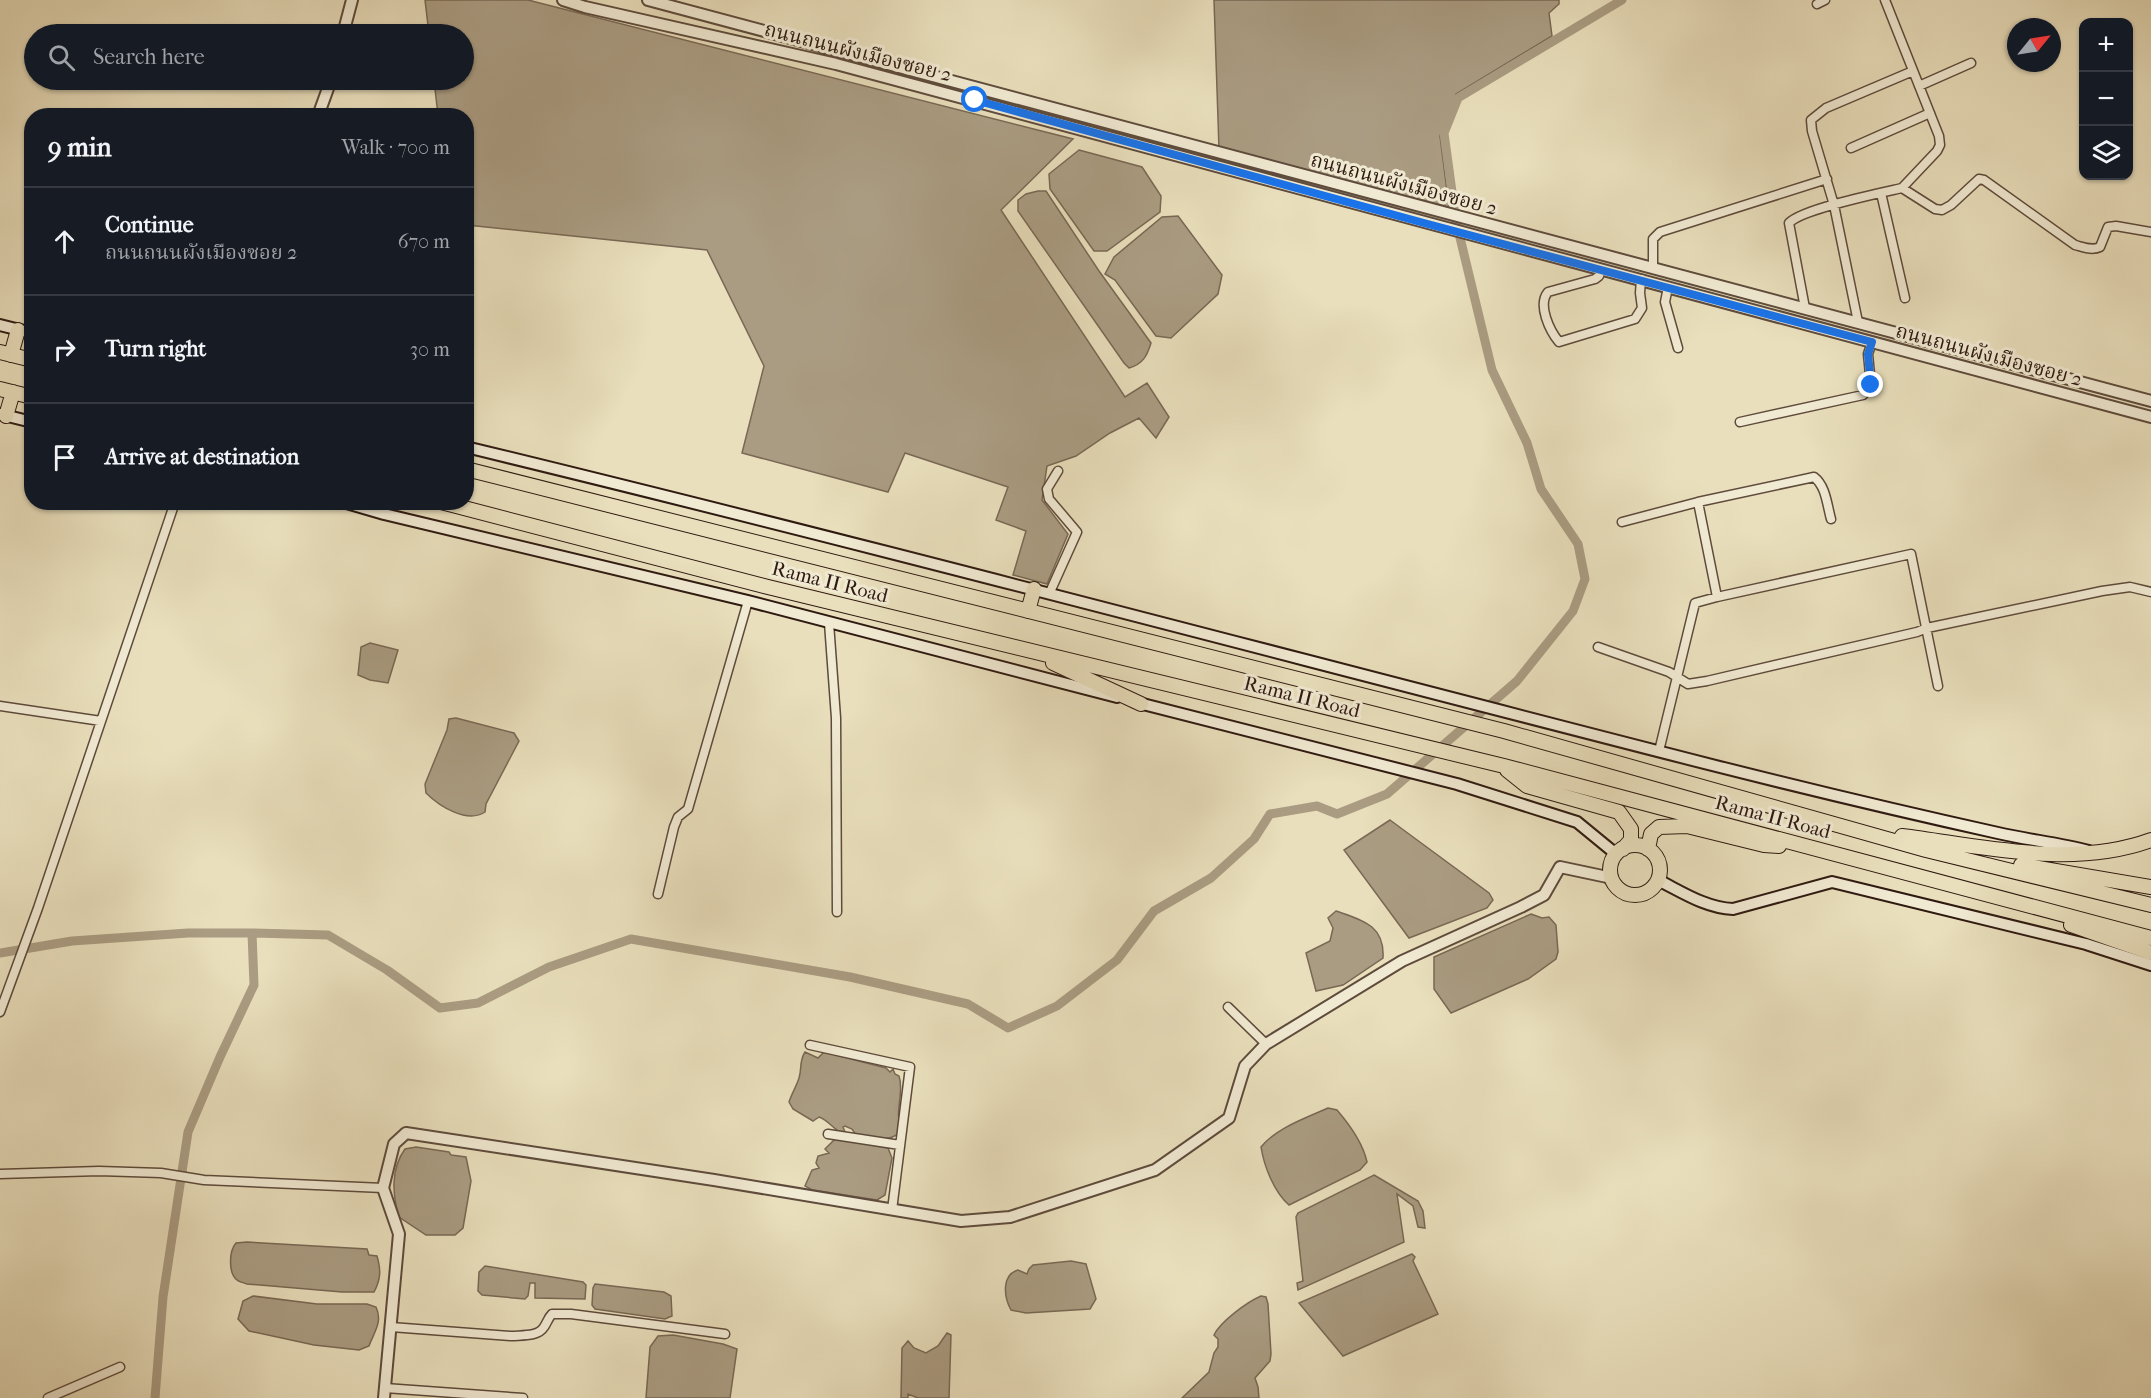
<!DOCTYPE html>
<meta charset="utf-8">
<style>
body{margin:0;font-family:"IM FELL French Canon","Noto Serif Thai",serif;background:#20242c;color:#f1f3f6}
.controls{position:absolute;right:18px;top:18px;display:grid;overflow:hidden;border-radius:12px;box-shadow:0 2px 4px #0004}
.controls button{width:54px;height:54px;display:grid;place-items:center;padding:0;border:0;border-bottom:2px solid #363941;background:#171b24;color:#f1f3f6;font:30px sans-serif}
.compass{position:absolute;left:2007px;top:18px;width:54px;height:54px;border-radius:50%;background:#171b24;box-shadow:0 2px 4px #0004;rotate:60deg}
.stop{position:absolute;width:18px;height:18px;margin:-14px;border:4px solid #1a73e8;border-radius:50%;background:#fff}
.stop.end{background:#1a73e8;border-color:#fff;box-shadow:0 2px 6px #0008}
.list{margin:0;padding:0;list-style:none}
h2{display:flex;justify-content:space-between;align-items:center;height:78px;margin:0;padding:0 24px;font-size:26px}
h2 small{font-size:20px;font-weight:400;color:#9ea1a6}
.list li{display:grid;grid-template-columns:39px 1fr auto;gap:18px;align-items:center;box-sizing:border-box;height:108px;padding:0 24px;border-top:2px solid #363941}
.list b{display:block;font-size:22px;white-space:nowrap}
.list p{margin:0;font-size:20px;white-space:nowrap;color:#9ea1a6}
.list em{font-size:20px;font-style:normal;color:#9ea1a6}
.icon{flex:none;width:33px;height:33px;fill:none;stroke:currentColor;stroke-width:2;stroke-linecap:round;stroke-linejoin:round}
.map{position:relative;flex:none;width:2151px;height:1398px;overflow:hidden}
.search{position:absolute;background:#171b24;box-shadow:0 2px 4px #0004;left:24px;top:24px;width:450px;height:66px;display:flex;align-items:center;gap:15px;box-sizing:border-box;padding:0 21px;border-radius:33px;color:#9ea1a6;font-size:22px}
.panel{position:absolute;background:#171b24;box-shadow:0 2px 4px #0004;left:24px;top:108px;width:450px;height:402px;border-radius:24px}
.map>svg:first-child{display:block}
</style>
<div class="map">
<svg width="2151" height="1398" viewBox="0 0 2151 1398">
<rect width="100%" height="100%" fill="#e9dfbc"/>
<filter id="stains"><feTurbulence type="fractalNoise" baseFrequency=".00333" numOctaves="4"/><feColorMatrix values="0 0 0 0 .2 0 0 0 0 .09 0 0 0 0 .02 0 0 0 .5 -.17"/></filter>
<radialGradient id="worn" r=".72"><stop offset=".6" stop-color="#630" stop-opacity="0"/><stop offset="1" stop-color="#630" stop-opacity=".3"/></radialGradient>
<!-- water -->
<path fill="#aa9c82" stroke="#796855" stroke-width="1.5" d="M425 0H528L1073 139 1001 210 1125 397 1147 383 1169 417 1156 438 1139 418 1110 433 1076 456 1047 466 1042 500 1068 534 1047 584 1013 575 1026 531 996 520 1008 487 905 453 888 492 742 453 764 366 707 250 467 225 466 116 438 115 434 80H464V34H429Z
M1214 0H1559V4L1549 13 1552 36 1456 94 1440 136 1449 207 1219 149Z
M1079 150 1142 167 1161 196 1160 212 1107 251H1094L1050 189 1049 174Z
M1038 191H1046L1099 271 1151 343C1147 356 1143 364 1129 368L1124 363 1018 211V200L1026 194Z
M1178 216 1222 275 1218 294 1171 338 1156 336 1115 280 1105 274 1114 257 1162 217Z
M370 643 398 650 388 683 370 680 358 675 361 647Z
M456 718 514 733 519 741 486 804 485 812C467 824 439 806 426 793L425 784 447 730 449 719Z
M1390 820 1489 893 1493 900 1487 908 1409 938 1344 850Z
M1336 911C1362 920 1385 925 1383 958L1343 985 1316 991 1306 953 1330 941 1333 928 1328 918Z
M1531 914 1542 918 1549 917 1556 925 1558 952 1556 959 1528 979 1451 1013 1434 989V957Z
M805 1052 818 1058 824 1052 886 1068 890 1072 893 1069 895 1074 899 1076C905 1093 893 1113 902 1129 892 1145 872 1137 856 1135L852 1129 845 1126 843 1127 845 1132 844 1134C833 1130 830 1121 819 1117L813 1121 793 1109 789 1102C792 1093 797 1085 799 1078 802 1069 799 1061 805 1052Z
M1328 1108 1337 1110C1349 1124 1363 1143 1367 1162L1360 1170 1289 1205C1274 1192 1264 1166 1261 1147 1276 1128 1306 1118 1328 1108Z
M836 1138 888 1148 892 1158 885 1195 877 1200 812 1190 805 1186 812 1170 819 1168 816 1163 818 1156 829 1153 825 1149Z
M416 1147 449 1152 451 1155 466 1157 471 1181 463 1228 455 1235H426L399 1217C392 1194 391 1168 405 1149Z
M1374 1175 1418 1201 1423 1211 1425 1228 1418 1227 1413 1206 1397 1194 1404 1242 1298 1290 1297 1283 1303 1281 1296 1217 1298 1213Z
M247 1242 367 1249 369 1255 377 1256C381 1270 381 1279 374 1292H342L247 1284C245 1283 239 1282 237 1280 228 1273 229 1251 236 1243Z
M1412 1254 1415 1257 1413 1261 1438 1314 1343 1356 1299 1303Z
M1071 1261 1086 1264 1096 1299 1090 1309 1026 1313 1011 1310C1004 1297 1001 1275 1018 1270L1027 1274 1029 1269 1033 1265Z
M485 1266 583 1282 586 1285 585 1299 535 1298V1283H530L528 1296 525 1299 482 1295 478 1291 479 1272Z
M595 1284 664 1292 671 1296 672 1316 665 1319 595 1309 592 1305 593 1288Z
M253 1296 317 1304H367L376 1307C383 1322 374 1332 369 1346L359 1350 314 1345 249 1331 238 1319 243 1301Z
M1261 1296 1266 1297 1268 1304 1271 1354 1270 1361 1255 1378 1258 1387 1259 1398H1182L1209 1372 1214 1353 1218 1347V1339L1214 1335C1220 1322 1247 1302 1261 1296Z
M947 1333 951 1335 949 1398H918L908 1394V1398H901L902 1348 908 1341 914 1348 926 1353 938 1346Z
M673 1335 723 1344 737 1349 730 1398H646L650 1347 658 1336Z"/>
<g fill="none" stroke-linecap="round" stroke-linejoin="round">
<!-- canal -->
<path stroke="#aa9c82" stroke-width="9" d="M252 933 328 935 387 970 440 1008 478 1003 549 967 631 939 850 977 968 1004 1008 1028 1057 1006 1117 960 1154 911 1211 878 1254 839 1270 814 1317 806 1337 814 1387 794 1517 681 1573 611 1585 579 1578 544 1541 489 1527 443 1492 370 1456 221 1444 133 1458 98 1622 0
M0 953 72 941 188 933H252L254 985 220 1057 188 1132 163 1297 155 1398"/>
<!-- minor casing -->
<g stroke="#5e4b3c" stroke-width="11">
<path id="minor" d="M1885 0 1939 136 1940 145 1937 151 1902 188
M1817 4 1825 0
M1919 86 1971 63
M1851 148 1930 113
M1881 193 1905 298
M1653 268V239L1660 232 1827 179
M1601 269 1599 276 1595 279 1548 292C1537 305 1550 331 1559 342L1635 319 1642 308 1640 293 1641 279
M1668 287 1665 302 1678 348
M1805 308 1789 223C1802 209 1880 193 1902 188L1935 209 1942 210 1951 205 1979 179 1984 180 2075 245C2083 247 2092 251 2100 247L2108 227 2116 226 2151 232
M1858 322 1834 205 1812 131 1811 120 1826 108 1913 71
M1740 422 1863 395 1871 385 1868 354 1872 342
M1698 502 1717 597
M1622 522 1698 502 1814 477C1826 486 1827 505 1831 519
M1050 592 1077 532 1049 499 1047 489 1058 471
M829 623 836 718 837 912
M1598 647 1669 672 1688 684 1707 681 1917 632 1927 628 2102 591 2130 587 2151 592
M0 706 101 721
M1659 751 1695 603 1717 597 1911 554 1938 686
M658 894 674 827 678 817 688 809 748 601
M1228 1007 1266 1044
M0 1012 38 908 175 502
M810 1045 910 1067 892 1210
M828 1134 900 1145
M0 1174 99 1171 161 1173 204 1180 383 1188
M391 1327 511 1336C522 1335 538 1337 544 1327 547 1323 548 1318 552 1314H571L725 1334
M385 1388 523 1398
M48 1398 120 1367"/>
</g>
<!-- tertiary casing -->
<g stroke="#5e4b3c" stroke-width="14">
<path id="tertiary" d="M563 0 585 7 836 64 2151 417
M648 0 2151 401
M343 34 352 0
M318 116 331 80
M384 1398 399 1234 383 1188 394 1144 406 1133 714 1180 961 1221 1010 1217 1155 1170 1229 1118 1245 1066 1266 1044 1402 961 1521 907 1544 895 1560 867 1612 878"/>
</g>
<!-- secondary casing -->
<g stroke="#2f1a11" stroke-width="14">
<path id="secondary" d="M0 325 32 333
M0 414 32 422
M466 447C883 548 1297 659 1712 765 1807 789 1903 812 1998 833 2028 840 2059 843 2089 851
M343 502 384 514 748 601 1117 697
M1135 702 1457 784 1577 822 1616 854
M1658 880C1682 892 1706 908 1733 909L1832 882 2086 944 2151 965"/>
</g>
<!-- trunk casing -->
<g stroke="#2f1a11" stroke-width="16">
<path id="trunk" d="M0 352 32 360
M11 355 18 330
M0 389 32 397
M6 416 13 392
M466 469 1504 731 1926 850 2151 905
M441 502 768 587 1504 766 2151 938
M1028 611 1034 589
M1053 663 1141 704
M1507 770 1527 786 1619 812 1631 829V840L1623 849
M1902 836C1982 846 2072 869 2151 840
M1610 870a25 25 0 1 1 50 0a25 25 0 1 1-50 0Z
M1648 849 1651 834 1659 827 1687 826 1764 845 1779 846
M2021 865 2151 887
M2071 925 2151 953"/>
</g>
<!-- minor -->
<use href="#minor" stroke="#f1ead3" stroke-width="8"/>
<!-- tertiary -->
<use href="#tertiary" stroke="#f1ead3" stroke-width="10"/>
<!-- secondary -->
<use href="#secondary" stroke="#f1ead3" stroke-width="10"/>
<!-- trunk -->
<use href="#trunk" stroke="#e9dfbc" stroke-width="14"/>
</g>
<g fill="none" stroke-linecap="round" stroke-linejoin="round">
<!-- route -->
<path stroke="#1a73e8" stroke-width="8" d="M975 100 1424 223 1872 342 1868 354 1871 385"/>
</g>
<g text-anchor="middle" dominant-baseline="central" stroke-width="6" stroke-linejoin="round" paint-order="stroke">
<!-- street labels -->
<g font-size="20" fill="#2f1a11" stroke="#f1ead3">
<text transform="translate(858 52) rotate(14)">ถนนถนนผังเมืองซอย 2</text>
<text transform="translate(1404 184) rotate(15)">ถนนถนนผังเมืองซอย 2</text>
<text transform="translate(1989 355) rotate(15)">ถนนถนนผังเมืองซอย 2</text>
<text transform="translate(830 582) rotate(14)">Rama II Road</text>
<text transform="translate(1302 697) rotate(14)">Rama II Road</text>
<text transform="translate(1773 817) rotate(15)">Rama II Road</text>
</g>
</g>
<rect width="100%" height="100%" filter="url(#stains)"/>
<rect width="100%" height="100%" fill="url(#worn)"/>
</svg>
<div class="controls">
<button>+</button>
<button>−</button>
<button><svg class="icon" aria-label="layers" viewBox="0 0 24 24"><path d="M12 4l9 5-9 5-9-5zM3 14l9 5 9-5"/></svg></button>
</div>
<svg class="compass" viewBox="-18 -18 36 36"><path d="M0-13l5 13h-10z" fill="#e53935"/><path d="M0 13l5-13h-10z" fill="#9ea1a6"/></svg>
<div class="stop" style="left:975px;top:100px"></div>
<div class="stop end" style="left:1871px;top:385px"></div>
<div class="search"><svg class="icon" aria-label="search" viewBox="0 0 24 24"><circle cx="10" cy="10" r="6"/><path d="M15 15l6 6"/></svg>Search here</div>
<section class="panel">
<h2>9 min<small>Walk · 700 m</small></h2>
<ul class="list">
<li><svg class="icon" aria-label="ahead" viewBox="0 0 24 24"><path d="M12 20V5M6 11l6-6 6 6"/></svg><div><b>Continue</b><p>ถนนถนนผังเมืองซอย 2</p></div><em>670 m</em></li>
<li><svg class="icon" aria-label="right" viewBox="0 0 24 24"><path d="M7 20v-9h11M14 6l5 5-5 5"/></svg><div><b>Turn right</b></div><em>30 m</em></li>
<li><svg class="icon" aria-label="arrive" viewBox="0 0 24 24"><path d="M6 21V4h12l-3 4 3 4H6"/></svg><div><b>Arrive at destination</b></div></li>
</ul>
</section>
</div>
